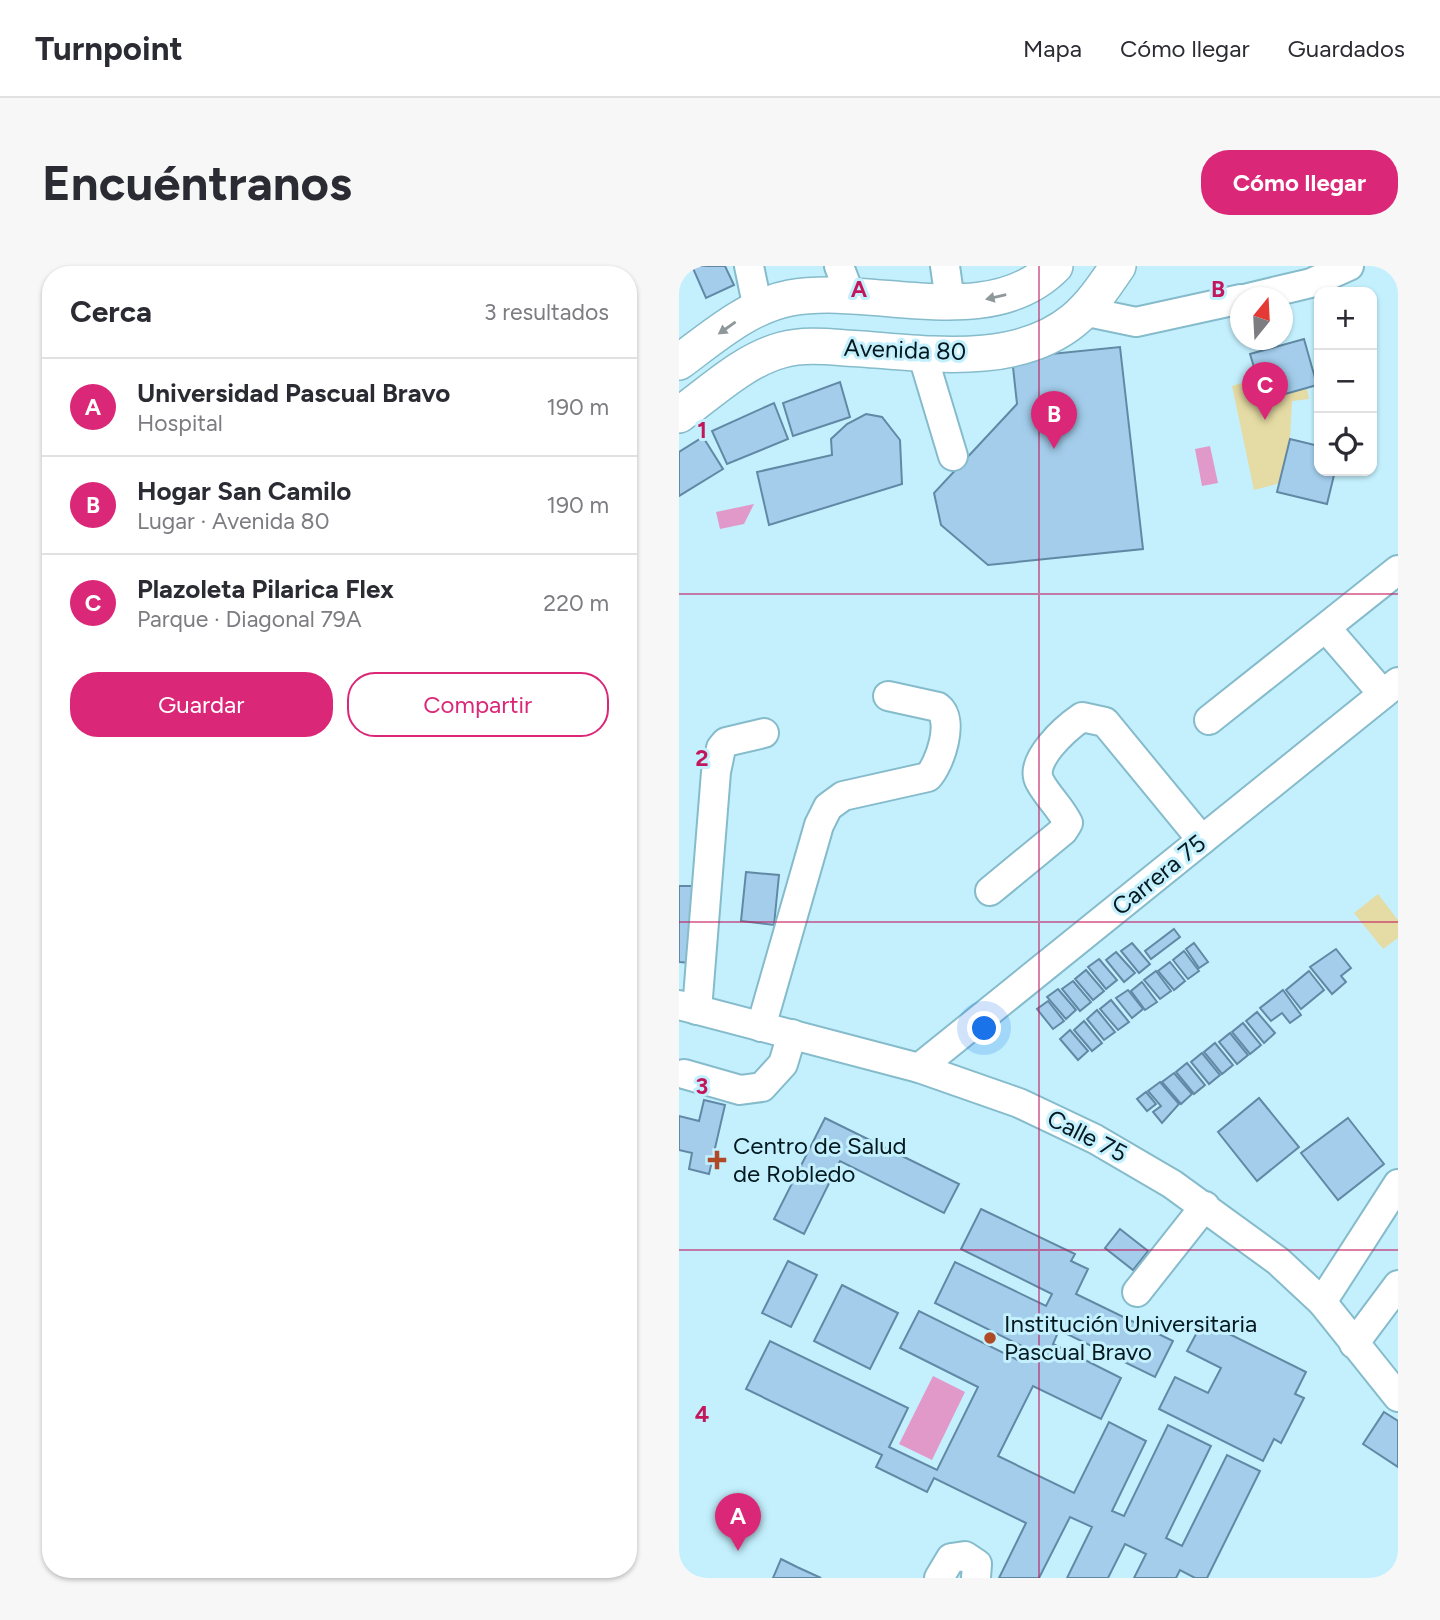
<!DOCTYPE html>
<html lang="es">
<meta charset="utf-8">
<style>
body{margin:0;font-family:Figtree,sans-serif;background:#f7f7f7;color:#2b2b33}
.controls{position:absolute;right:21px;top:21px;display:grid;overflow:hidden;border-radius:14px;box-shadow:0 2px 5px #0004}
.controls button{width:63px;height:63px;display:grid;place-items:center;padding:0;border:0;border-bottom:2px solid #e1e1e2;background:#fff;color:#2b2b33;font:35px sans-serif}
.compass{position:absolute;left:551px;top:21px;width:63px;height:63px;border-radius:50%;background:#fff;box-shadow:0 2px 5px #0004;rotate:18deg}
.you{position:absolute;left:306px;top:763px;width:24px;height:24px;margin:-18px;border:5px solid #fff;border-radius:50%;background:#1a73e8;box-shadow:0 0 0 10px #1a73e833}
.badge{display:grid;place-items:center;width:46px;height:46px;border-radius:50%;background:#db2777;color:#fff;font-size:23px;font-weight:700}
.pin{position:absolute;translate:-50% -58px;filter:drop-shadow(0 2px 4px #0008)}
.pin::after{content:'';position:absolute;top:37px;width:24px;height:21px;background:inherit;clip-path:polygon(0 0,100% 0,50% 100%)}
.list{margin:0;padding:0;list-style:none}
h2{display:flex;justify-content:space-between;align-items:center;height:91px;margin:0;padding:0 28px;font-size:30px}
h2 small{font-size:23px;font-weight:400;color:#7c7c81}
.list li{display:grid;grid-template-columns:46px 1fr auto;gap:21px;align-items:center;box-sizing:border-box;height:98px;padding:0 28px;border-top:2px solid #e1e1e2}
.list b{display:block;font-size:26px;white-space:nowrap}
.list p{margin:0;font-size:23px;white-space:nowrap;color:#7c7c81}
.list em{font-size:23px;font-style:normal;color:#7c7c81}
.actions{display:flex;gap:14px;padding:21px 28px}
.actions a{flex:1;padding:16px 0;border:2px solid #db2777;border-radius:28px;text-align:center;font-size:24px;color:#db2777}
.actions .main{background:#db2777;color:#fff}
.icon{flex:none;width:38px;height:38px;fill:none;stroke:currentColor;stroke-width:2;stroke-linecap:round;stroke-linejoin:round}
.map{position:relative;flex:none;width:719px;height:1312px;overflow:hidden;border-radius:28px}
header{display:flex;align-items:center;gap:42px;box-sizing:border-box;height:98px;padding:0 35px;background:#fff;border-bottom:2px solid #e1e1e2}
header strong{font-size:33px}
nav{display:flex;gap:38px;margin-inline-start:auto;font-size:24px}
.intro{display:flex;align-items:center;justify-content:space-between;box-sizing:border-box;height:168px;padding:0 42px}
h1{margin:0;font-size:49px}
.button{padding:18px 32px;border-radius:28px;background:#db2777;color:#fff;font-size:24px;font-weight:700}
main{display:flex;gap:42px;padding:0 42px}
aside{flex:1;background:#fff;border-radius:28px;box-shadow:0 2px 5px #0004}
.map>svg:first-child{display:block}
.green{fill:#e5dba4}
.water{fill:#e199ca}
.building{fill:#a3cdeb;stroke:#6189a5;stroke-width:2}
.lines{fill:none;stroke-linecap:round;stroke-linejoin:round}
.minor-casing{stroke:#85bbcb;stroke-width:32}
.major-casing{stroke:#85bbcb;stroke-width:38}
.minor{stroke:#fff;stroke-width:28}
.major{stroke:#fff;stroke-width:35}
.oneway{fill:#8e989a}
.grid{fill:none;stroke:#c2185b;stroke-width:2;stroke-opacity:0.55}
.poi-dot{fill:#b04925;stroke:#c4f0fe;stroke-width:2.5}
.labels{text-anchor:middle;stroke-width:6;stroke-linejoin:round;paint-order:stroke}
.street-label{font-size:24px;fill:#03191f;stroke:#c4f0fe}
.poi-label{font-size:24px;fill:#03191f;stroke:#c4f0fe;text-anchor:start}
.grid-label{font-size:23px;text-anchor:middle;font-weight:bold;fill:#c2185b;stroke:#c4f0fe;stroke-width:6;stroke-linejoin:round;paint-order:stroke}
</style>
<header>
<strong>Turnpoint</strong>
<nav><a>Mapa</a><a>Cómo llegar</a><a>Guardados</a></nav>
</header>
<div class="intro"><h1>Encuéntranos</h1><a class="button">Cómo llegar</a></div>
<main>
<aside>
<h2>Cerca<small>3 resultados</small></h2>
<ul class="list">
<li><span class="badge">A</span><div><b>Universidad Pascual Bravo</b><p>Hospital</p></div><em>190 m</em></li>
<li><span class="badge">B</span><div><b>Hogar San Camilo</b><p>Lugar · Avenida 80</p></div><em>190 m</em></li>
<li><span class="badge">C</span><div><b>Plazoleta Pilarica Flex</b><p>Parque · Diagonal 79A</p></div><em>220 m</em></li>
</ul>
<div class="actions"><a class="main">Guardar</a><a>Compartir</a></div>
</aside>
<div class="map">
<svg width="719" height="1312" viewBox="0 0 719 1312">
<rect width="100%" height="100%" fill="#c4f0fe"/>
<g class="green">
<polygon points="578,112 585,134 628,122 630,133 613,135 611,173 601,217 575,224 553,120"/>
<polygon points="699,628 719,654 719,672 704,683 675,647"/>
</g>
<g class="water">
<polygon points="531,180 539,217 523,220 516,183"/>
<polygon points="75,238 65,258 41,263 37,246"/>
<polygon points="254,1110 286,1126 253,1194 220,1178"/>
</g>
<g class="building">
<polygon points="13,0 46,0 55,19 27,32"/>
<polygon points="625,73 638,119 585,134 571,88"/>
<polygon points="441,81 464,283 309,299 262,259 255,227 338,138 333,92"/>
<polygon points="161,116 171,151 114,170 104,137"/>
<polygon points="95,137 109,173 48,198 33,165"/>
<polygon points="187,148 203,151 221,174 223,218 90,259 78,206 153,189 152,173 168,158"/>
<polygon points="24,171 44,203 0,230 0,186"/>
<polygon points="611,173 640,180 640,205 656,205 648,238 598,226"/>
<polygon points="67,606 100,609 95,659 62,655"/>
<polygon points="0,620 17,620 11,697 0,696"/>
<polygon points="495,663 501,671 472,693 466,685"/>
<polygon points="453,677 471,698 460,707 442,685"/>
<polygon points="515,677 529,696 520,702 507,683"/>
<polygon points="657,683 672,702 662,710 667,716 653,728 631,701"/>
<polygon points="505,685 520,705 509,713 494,694"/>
<polygon points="437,686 456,707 445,716 427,694"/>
<polygon points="420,693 438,714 427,723 409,701"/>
<polygon points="491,696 506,715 495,724 479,705"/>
<polygon points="407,704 425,725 414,734 396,713"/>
<polygon points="477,705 492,725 481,733 465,714"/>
<polygon points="630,705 645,724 622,743 607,724"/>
<polygon points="394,715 412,736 401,745 383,723"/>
<polygon points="463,716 478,736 466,744 452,725"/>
<polygon points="379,723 397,744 387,753 368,731"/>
<polygon points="449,724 464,743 453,752 437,732"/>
<polygon points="604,724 622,749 611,757 603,747 592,755 581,742"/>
<polygon points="432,734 450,756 439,764 421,743"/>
<polygon points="369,735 385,755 374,763 358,743"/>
<polygon points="418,744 436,766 425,774 408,753"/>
<polygon points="578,746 596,767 585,777 567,755"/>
<polygon points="405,755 423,777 413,785 395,764"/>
<polygon points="564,757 582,779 571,788 553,766"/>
<polygon points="391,764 409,785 399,794 381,773"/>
<polygon points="551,767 569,789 558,798 540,776"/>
<polygon points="536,777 554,799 543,808 525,786"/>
<polygon points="523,787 541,809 530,818 512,796"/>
<polygon points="508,797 526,819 515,828 497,806"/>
<polygon points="495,807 513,828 502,838 483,816"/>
<polygon points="481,816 500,838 483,857 474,846 482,840 469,825"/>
<polygon points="467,826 477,838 468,845 458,833"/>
<polygon points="580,832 620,881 578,915 539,866"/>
<polygon points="25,834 46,839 30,908 10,903 13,887 0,884 0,850 20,855"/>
<polygon points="146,852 280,918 265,947 161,895 125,968 95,953"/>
<polygon points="669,852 705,898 659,934 622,887"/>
<polygon points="302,943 396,988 392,995 409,1003 397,1028 494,1075 476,1111 380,1064 374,1078 442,1112 422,1153 354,1120 319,1190 395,1227 430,1156 467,1175 433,1245 445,1250 489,1159 532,1180 487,1272 503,1280 548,1189 581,1205 528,1312 516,1312 501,1304 497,1312 455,1312 467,1288 446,1278 429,1312 388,1312 413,1261 391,1251 360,1312 320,1312 347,1257 255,1212 248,1226 197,1201 203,1189 67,1123 91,1075 229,1142 210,1181 258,1204 299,1121 221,1082 240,1045 341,1095 347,1082 256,1037 276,996 367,1040 373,1028 282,983"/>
<polygon points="441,963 469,985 454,1004 426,982"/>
<polygon points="109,995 138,1009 112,1061 83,1047"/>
<polygon points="163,1019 219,1047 191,1103 135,1075"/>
<polygon points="524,1055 627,1106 616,1128 625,1132 602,1177 595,1173 584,1195 480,1143 496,1111 529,1127 542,1102 508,1085"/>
<polygon points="705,1146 719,1155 719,1201 684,1178"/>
<polygon points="102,1293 118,1301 142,1312 94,1312"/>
</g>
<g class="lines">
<defs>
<g id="minor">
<polyline points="70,0 79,43"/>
<polyline points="160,0 171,29"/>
<polyline points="266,0 271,35"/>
<polyline points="569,32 632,17 670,0"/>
<polyline points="404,45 457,56 562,33"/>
<polyline points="243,87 274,190"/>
<polyline points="647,362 704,428"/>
<polyline points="530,454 719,304"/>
<path d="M311,625L384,565L389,557C382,542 369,531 361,516C349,495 387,462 403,451L426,456L523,574"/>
<polyline points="0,739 240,802 340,837 416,873 493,918 599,995 643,1036 719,1131"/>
<polyline points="18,744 37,506 42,482 47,476 85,467"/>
<path d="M82,761L140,559L149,541L164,530L249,511C261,498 276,454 259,441L209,430"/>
<polyline points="240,802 719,416"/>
<polyline points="5,808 61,824 83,821 104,798 113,768"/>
<polyline points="458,1026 526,940"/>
<polyline points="643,1036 719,918"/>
<polyline points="675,1078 719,1019"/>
<polyline points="260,1312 272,1292 286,1290 298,1298 297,1312"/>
</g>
<g id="major">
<path d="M0,96C34,71 69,40 111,32C194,17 310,67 376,0"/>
<path d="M0,149C32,126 65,94 103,84C129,77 157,82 183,83C251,88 338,101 395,54C413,39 426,19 439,0"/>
</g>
</defs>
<use href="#minor" class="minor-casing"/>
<use href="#major" class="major-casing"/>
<use href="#minor" class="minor"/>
<use href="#major" class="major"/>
</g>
<defs><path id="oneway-solid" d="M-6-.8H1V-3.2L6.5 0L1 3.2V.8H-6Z" transform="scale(1.75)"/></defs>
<g class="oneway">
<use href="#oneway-solid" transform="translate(317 31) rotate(167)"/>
<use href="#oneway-solid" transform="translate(48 62) rotate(145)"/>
</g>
<path class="grid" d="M360,0V1312M0,328H719M0,656H719M0,984H719"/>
<g class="poi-dot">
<path d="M34.5 883.5h7v7h7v7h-7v7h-7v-7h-7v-7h7z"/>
<circle cx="311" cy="1072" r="7"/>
</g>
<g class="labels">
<g class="street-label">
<text transform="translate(226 84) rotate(2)" y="8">Avenida 80</text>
<text transform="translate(480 609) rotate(-39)" y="8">Carrera 75</text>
<text transform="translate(408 870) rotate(27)" y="8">Calle 75</text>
</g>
<g class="poi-label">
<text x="54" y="888">Centro de Salud<tspan x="54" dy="28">de Robledo</tspan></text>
<text x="325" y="1066">Institución Universitaria<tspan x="325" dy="28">Pascual Bravo</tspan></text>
</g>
</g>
<g class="grid-label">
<text x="180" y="31">A</text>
<text x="539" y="31">B</text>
<text x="23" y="172">1</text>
<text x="23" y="500">2</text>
<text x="23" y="828">3</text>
<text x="23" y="1156">4</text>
</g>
</svg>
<div class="controls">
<button>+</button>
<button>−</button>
<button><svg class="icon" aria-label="locate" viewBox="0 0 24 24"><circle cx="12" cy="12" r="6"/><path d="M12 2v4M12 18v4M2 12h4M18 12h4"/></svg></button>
</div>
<svg class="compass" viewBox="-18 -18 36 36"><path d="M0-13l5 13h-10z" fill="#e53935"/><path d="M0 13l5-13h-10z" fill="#7c7c81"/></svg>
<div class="you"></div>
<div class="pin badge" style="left:59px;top:1285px">A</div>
<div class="pin badge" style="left:375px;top:183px">B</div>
<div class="pin badge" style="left:586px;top:154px">C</div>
</div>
</main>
